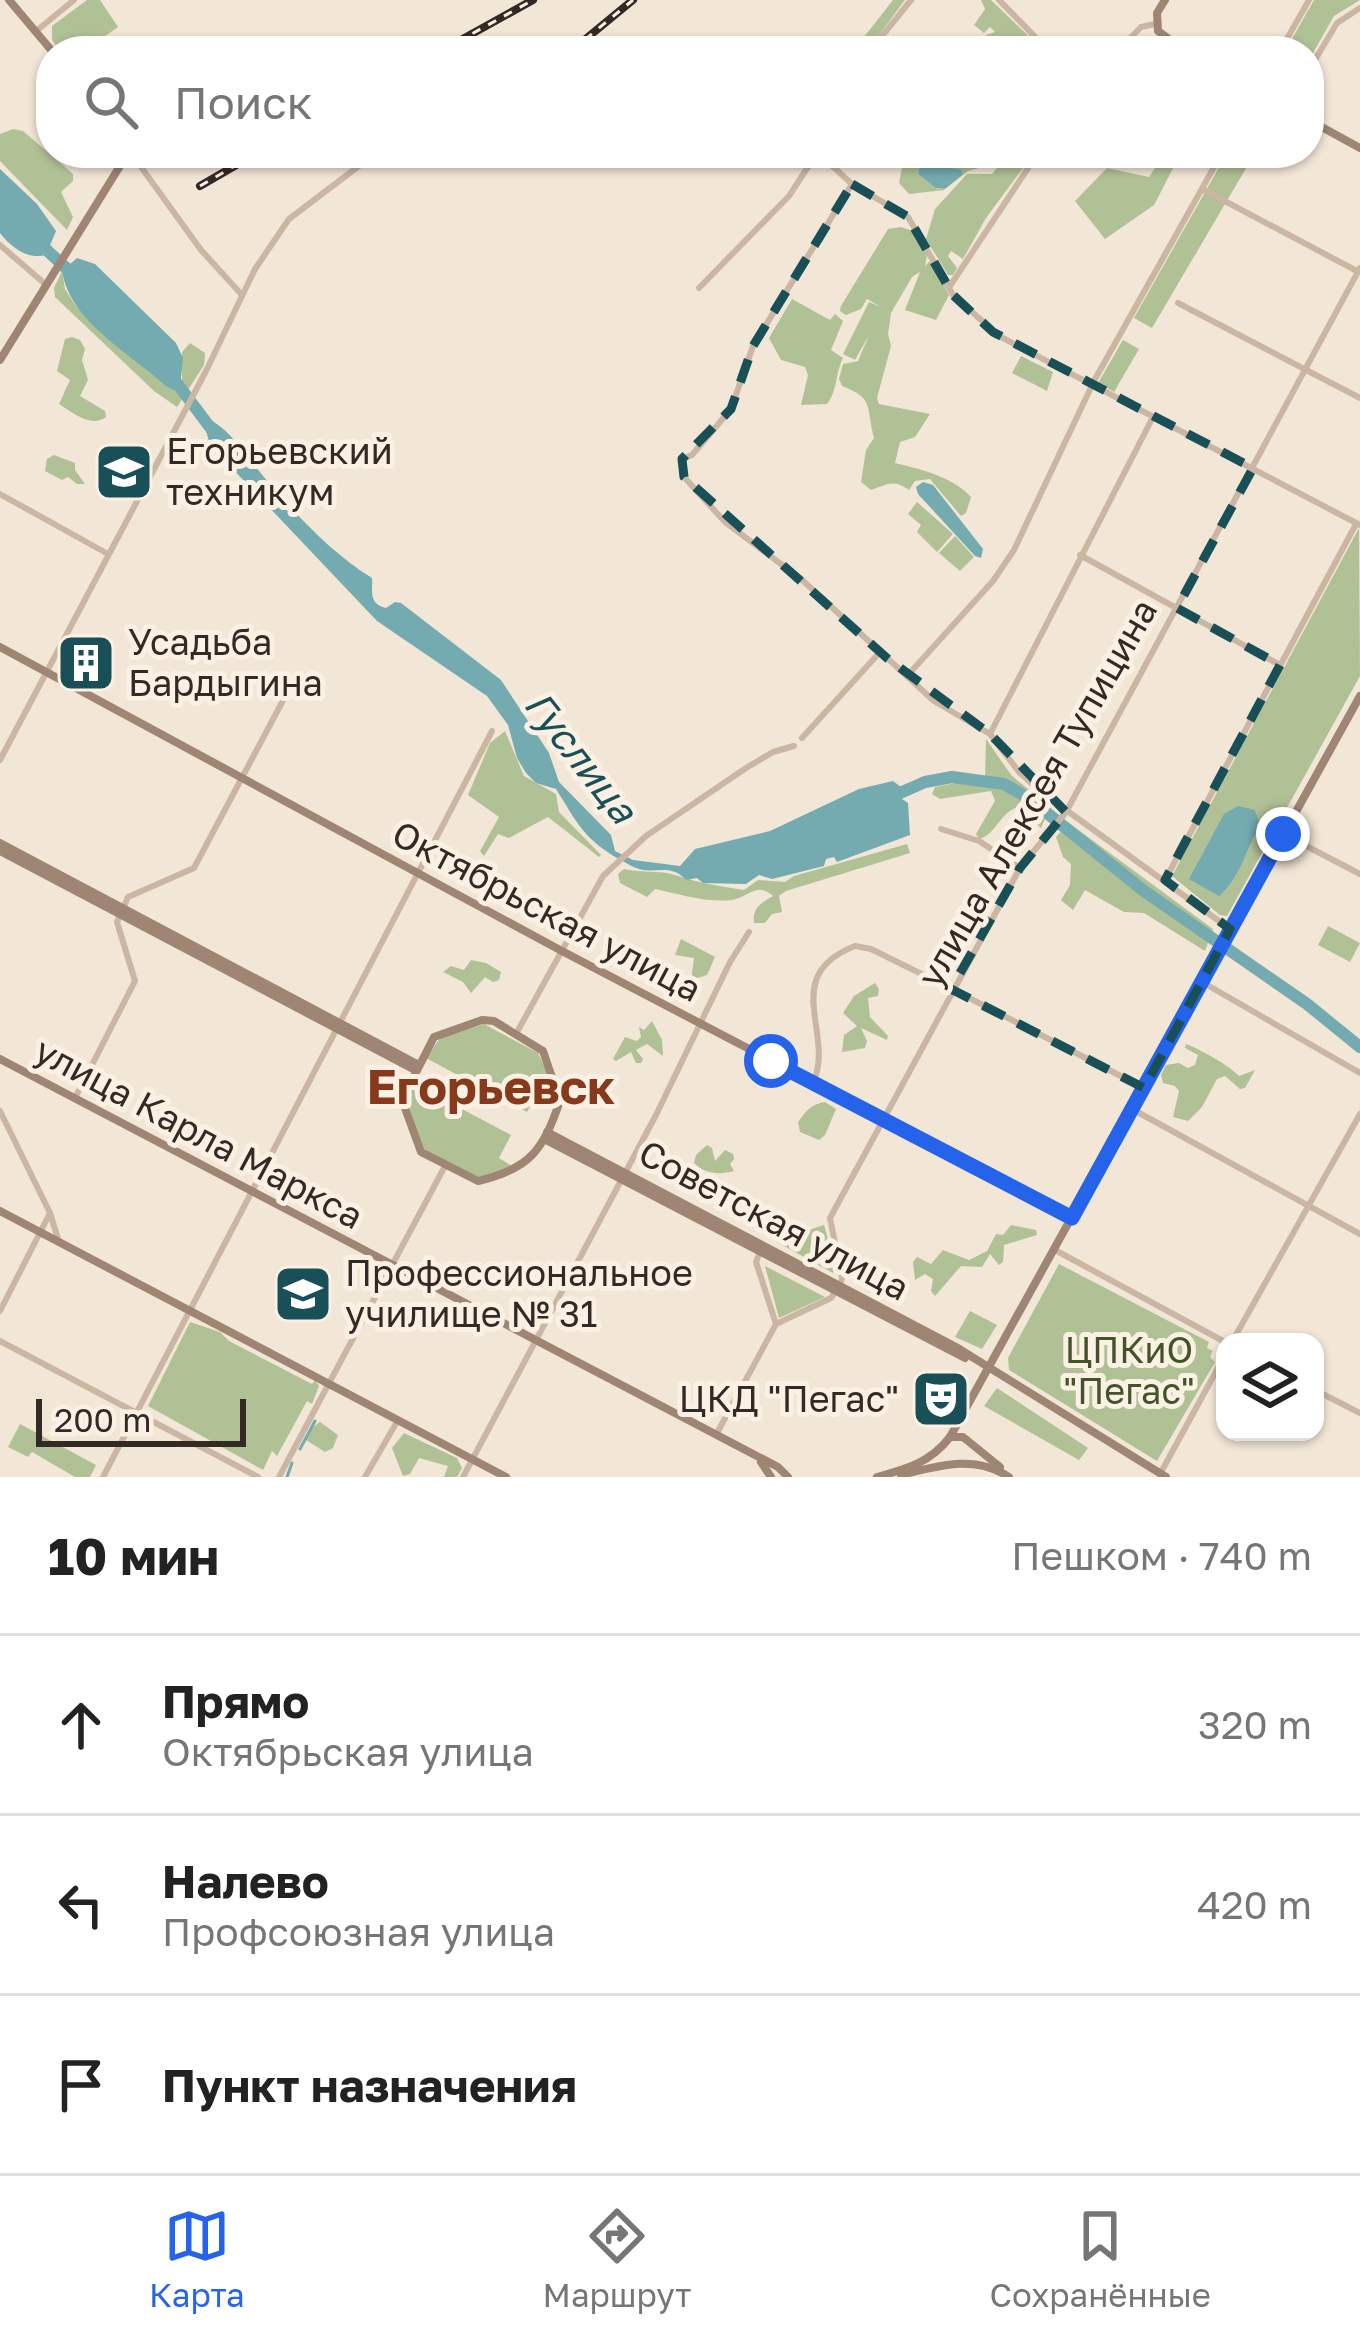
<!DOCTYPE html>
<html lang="ru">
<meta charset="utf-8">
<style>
body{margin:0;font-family:"Golos Text",sans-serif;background:#f2f2f2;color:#222}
.controls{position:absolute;right:36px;bottom:36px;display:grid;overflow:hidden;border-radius:24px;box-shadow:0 3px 9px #0004}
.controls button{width:108px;height:108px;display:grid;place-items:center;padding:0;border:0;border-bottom:3px solid #e0e0e0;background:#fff;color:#222;font:60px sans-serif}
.scale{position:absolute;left:36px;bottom:30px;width:210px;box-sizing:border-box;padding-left:12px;border:6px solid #342a25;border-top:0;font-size:33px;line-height:42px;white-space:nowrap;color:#342a25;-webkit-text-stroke:9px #faf0e3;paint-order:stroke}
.stop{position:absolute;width:36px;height:36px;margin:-27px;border:9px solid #2563eb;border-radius:50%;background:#fff}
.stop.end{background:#2563eb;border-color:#fff;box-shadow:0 3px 12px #0008}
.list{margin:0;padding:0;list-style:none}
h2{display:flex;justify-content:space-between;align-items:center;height:156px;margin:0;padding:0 48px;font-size:51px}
h2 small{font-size:39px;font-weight:400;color:#767676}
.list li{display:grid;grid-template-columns:78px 1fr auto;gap:36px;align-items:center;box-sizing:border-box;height:180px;padding:0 48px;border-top:3px solid #e0e0e0}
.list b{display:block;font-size:45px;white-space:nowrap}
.list p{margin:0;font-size:39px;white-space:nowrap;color:#767676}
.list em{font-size:39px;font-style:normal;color:#767676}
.icon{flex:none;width:66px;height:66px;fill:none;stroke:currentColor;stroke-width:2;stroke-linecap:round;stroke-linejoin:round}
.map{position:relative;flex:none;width:1360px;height:1477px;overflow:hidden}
.search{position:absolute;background:#fff;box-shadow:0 3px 9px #0004;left:36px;right:36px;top:36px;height:132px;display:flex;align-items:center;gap:30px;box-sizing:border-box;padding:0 42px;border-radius:48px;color:#767676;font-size:45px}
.sheet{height:696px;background:#fff}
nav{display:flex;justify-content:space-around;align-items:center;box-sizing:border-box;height:168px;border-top:3px solid #e0e0e0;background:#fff;font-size:33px;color:#767676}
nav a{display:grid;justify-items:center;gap:6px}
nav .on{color:#2563eb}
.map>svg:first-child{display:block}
.green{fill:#b1c196;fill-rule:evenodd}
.water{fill:#74abb0}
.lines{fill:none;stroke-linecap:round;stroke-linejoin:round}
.stream{stroke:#74abb0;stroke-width:3}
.river{stroke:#74abb0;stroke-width:12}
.street{stroke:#cab6a2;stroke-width:6}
.secondary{stroke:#9e8574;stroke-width:8}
.rail-casing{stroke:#342a25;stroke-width:8}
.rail{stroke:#faf0e3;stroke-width:3;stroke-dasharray:9;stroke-linecap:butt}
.route{stroke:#2563eb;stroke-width:15}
.marked{fill:none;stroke:#195057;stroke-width:9;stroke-dasharray:24 15;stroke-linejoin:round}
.labels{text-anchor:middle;stroke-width:10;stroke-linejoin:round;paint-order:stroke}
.poi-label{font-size:36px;fill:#342a25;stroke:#faf0e3;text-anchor:start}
.street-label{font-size:36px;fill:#342a25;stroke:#faf0e3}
.park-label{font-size:36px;fill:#425428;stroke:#faf0e3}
.water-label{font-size:39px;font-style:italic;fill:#195057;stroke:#faf0e3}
.district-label{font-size:48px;font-weight:bold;fill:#87391b;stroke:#faf0e3}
</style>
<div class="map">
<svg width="1360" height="1477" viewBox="0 0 1360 1477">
<rect width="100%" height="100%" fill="#f2e6d6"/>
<g class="green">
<polygon points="87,0 100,0 118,27 84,51 60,51 52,40 52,26"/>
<polygon points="893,0 905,0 867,51 853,51"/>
<polygon points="981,0 991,0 1042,49 1010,51 986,35 995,32 990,27 984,33 974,25 985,9"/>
<polygon points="1314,0 1360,0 1334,16 1309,60 1309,51 1285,51"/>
<polygon points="13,129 23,131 73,174 73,181 61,192 73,217 67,230 0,161 0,134"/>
<path d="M905,153H1005L993,164L968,171L944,190L909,194L899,183ZM923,157L950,166L938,189L918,174Z"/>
<polygon points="1009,153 1034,153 986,218 963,259 951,251 948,256 957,268 953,275 948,275 926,239 935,209 967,174 992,174"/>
<polygon points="1165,153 1181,153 1154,205 1105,239 1075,201 1107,168 1149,177"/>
<polygon points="1227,153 1255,153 1152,328 1134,318"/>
<path d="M901,227L913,231L927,255L925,266L930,261L949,295L936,320L905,310L920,272L912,277L891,313L888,334L891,346L877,398L879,404L930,414L915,437L900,442L895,463C920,469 953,477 971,497L966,513L961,516L930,479L915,481L909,490C893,479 888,484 871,490L861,482L866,450L874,438C866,408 875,398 842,386L839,379L843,364L858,361L869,335L855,360L843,354L869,302L881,307L867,299L861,309L846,315L840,311L841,306L888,229Z"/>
<polygon points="62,271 65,289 76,306 171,389 176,390 182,383 182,352 190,343 205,353 204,365 177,407 154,391 55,297 54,288"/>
<path d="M792,299L830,320L835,314L843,321L831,350L843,358C835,374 838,390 827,404L801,405L808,375L805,367L781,360L769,338Z"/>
<path d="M72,337L80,340L85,349L82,360L88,380L80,396L105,411L106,417C91,428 73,413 59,404L70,380L57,371L65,339Z"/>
<polygon points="1123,340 1139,349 1114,392 1098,383"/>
<polygon points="1021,356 1053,372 1047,391 1012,373"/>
<polygon points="54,455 75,463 75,470 85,484 77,484 68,477 62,480 45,471 47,459"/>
<polygon points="917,502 953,534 937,552 917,532 921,525 908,514"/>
<polygon points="1359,528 1360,676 1227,916 1220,915 1172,876"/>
<polygon points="955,536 974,557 960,571 939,553"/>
<polygon points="505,731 524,776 556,794 559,812 601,855 599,857 548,817 509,838 498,834 484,856 480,851 499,817 468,795 490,743"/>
<path d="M986,739L1012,776L1050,807L1041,828L1018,807C999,813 996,835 979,839L976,834L995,801L991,791L940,799L932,794L935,787L960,782H985Z"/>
<polygon points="1069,823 1213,929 1205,951 1144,913 1124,912 1085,890 1073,910 1061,900 1070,885 1071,864 1063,857 1056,837"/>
<path d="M907,844L910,853L786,891L779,896L782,912L772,914L765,923H754C752,908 761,903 773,896C756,881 748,898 732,900C707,903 679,894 655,889L647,897L620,883L618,874L624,869C641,873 659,870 675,875C700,883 717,886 744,890L758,880L785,882L794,876Z"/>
<polygon points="1328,926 1360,943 1350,962 1318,945"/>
<polygon points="681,939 715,957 707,975 691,980 694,958 675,955"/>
<polygon points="471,960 486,963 501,972 499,980 493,982 485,977 471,993 463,982 443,972 451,966 464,970"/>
<polygon points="875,983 879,989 878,996 868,998 870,1017 888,1036 887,1040 861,1028 867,1041 865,1048 842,1052 844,1035 857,1026 843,1013 854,996"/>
<polygon points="652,1021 662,1040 663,1056 647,1044 636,1050 643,1059 641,1063 636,1063 631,1052 616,1061 613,1059 625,1037 637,1041 641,1037 639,1027 644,1030"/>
<polygon points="484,1024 538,1053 548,1074 527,1112 426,1058 440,1038"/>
<path d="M1186,1044C1199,1049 1229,1065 1239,1076L1255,1070L1245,1088L1240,1089L1225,1076L1217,1079L1202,1107L1188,1121L1173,1117L1179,1091L1175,1086L1163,1083L1161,1075L1166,1065L1179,1063L1188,1068L1195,1065L1198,1055L1185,1048Z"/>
<path d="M413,1083L511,1135L499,1158L513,1167L481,1178L429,1155C414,1137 402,1104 413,1083Z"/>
<path d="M825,1102L836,1109L825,1135L819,1140L800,1132L798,1122C806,1111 811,1104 825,1102Z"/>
<path d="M707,1145L712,1148L715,1161L725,1150L733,1154L734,1159L730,1164L734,1171C720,1175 705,1174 694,1163L696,1155Z"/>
<polygon points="824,1225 836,1268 833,1273 775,1241"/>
<polygon points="1011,1225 1036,1230 1037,1235 1004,1245 1003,1262 999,1265 990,1254 982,1267 961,1266 935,1296 931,1291 933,1279 925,1274 915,1280 913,1262 917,1257 931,1264 943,1250 969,1260 987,1251 996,1234 1003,1235"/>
<polygon points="1059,1264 1209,1342 1207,1348 1213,1351 1210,1357 1215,1362 1157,1461 1009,1370 1008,1358"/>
<polygon points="765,1266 825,1297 779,1318"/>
<polygon points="970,1311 997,1325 982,1349 955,1337"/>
<polygon points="190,1322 220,1332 229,1341 312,1384 315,1380 319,1386 312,1404 307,1401 277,1456 272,1451 263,1470 148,1406"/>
<polygon points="997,1388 1088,1448 1079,1460 984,1406"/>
<polygon points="320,1422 338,1435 333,1448 325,1452 306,1440 311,1428"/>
<polygon points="20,1424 96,1465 90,1477 75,1477 32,1452 28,1457 8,1447"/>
<polygon points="404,1433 457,1458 462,1468 457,1477 444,1477 448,1466 419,1458 410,1474 403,1476 392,1448"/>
</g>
<g class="water">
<polygon points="927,156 942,166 961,170 963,174 946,188 936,188 918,174 921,160"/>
<path d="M0,169L37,204L56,231L46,255C27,260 11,247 0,233Z"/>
<path d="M77,258L95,264L176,343L183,358L180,388L173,390L166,386C130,353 70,322 62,271Z"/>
<path d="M202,416C230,426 249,460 268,482C298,517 333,554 372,578C373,592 368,603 386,608L395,602L401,603L501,680L549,753L559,782L611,835L615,851L633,860L680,866L695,849L770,831L859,789L893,781L905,790L902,799L908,803L910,835L837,862L834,857L826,859L824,866L772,879L759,875L746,884L703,883L697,878L686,880C672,865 660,872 643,870C633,868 625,862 617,858C582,837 577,822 556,789L536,783L526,773L517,758L508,725L487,696L377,621L210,445Z"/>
<polygon points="923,482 933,485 983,549 981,558 975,556 918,494 916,487"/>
<path d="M1238,806L1255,810L1260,825C1246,848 1241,877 1219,896L1189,879L1224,814Z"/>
</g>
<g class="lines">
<g class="stream">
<polyline points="300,1449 315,1421"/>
<polyline points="287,1477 292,1463"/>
</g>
<g class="river">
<polyline points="39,243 77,278"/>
<polyline points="170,374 212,430"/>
<polyline points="891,797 925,782 952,777 1004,784 1027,797 1144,891 1307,1004 1360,1047"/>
</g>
<g class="street">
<polyline points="999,0 1049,51"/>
<polyline points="35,32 74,0"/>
<polyline points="870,51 911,0"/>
<polyline points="1118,51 1141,27 1155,24"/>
<polyline points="1280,51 1309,0"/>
<polyline points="1309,70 1337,23 1360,8"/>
<polyline points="131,153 201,250 242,295"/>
<polyline points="818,153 852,184 908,217 953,295 999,336 1360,525"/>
<polyline points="852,184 753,346 731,409 692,455 682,459 684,477 725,522 801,579 934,701 990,734 1019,772 1040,791 1230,929"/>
<polyline points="1202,189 1357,271"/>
<polyline points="0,245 44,283"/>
<polyline points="950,286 1038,153"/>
<polyline points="699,288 789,196 817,153"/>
<polyline points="1178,303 1360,398"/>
<polyline points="0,494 108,554"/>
<polyline points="1080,555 1280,665"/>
<polyline points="907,676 993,581 1014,550 1095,379 1222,153"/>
<polyline points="990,734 1153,417"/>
<polyline points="802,738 880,652"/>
<polyline points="0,760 206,371 255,269 289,219 376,153"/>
<polyline points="941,829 979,841 1020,868"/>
<polyline points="1283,834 1360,874"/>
<polyline points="1165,880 1356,524"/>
<polyline points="1202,982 1360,1073"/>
<polyline points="516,1034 603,876 646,836 746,768 773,752 794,746"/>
<path d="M813,1083C836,1034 778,976 855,946L871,949L946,986L1144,1088"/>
<polyline points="75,1098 135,981 117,922 128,897 194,868 288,691"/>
<polyline points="1132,1109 1360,1234"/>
<polyline points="0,1111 50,1213 59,1242"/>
<polyline points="1055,1250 1225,1342"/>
<polyline points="760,1252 756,1262 776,1324 831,1298 840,1285 842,1278 830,1218 1020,868 1066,812 1360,268"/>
<polyline points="0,1311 50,1213"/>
<polyline points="0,1341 258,1477"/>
<polyline points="1232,1342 1360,1114"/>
<polyline points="1315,1390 1360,1413"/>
<polyline points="716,1435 776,1324"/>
<polyline points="1160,1474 1225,1355"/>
<polyline points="103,1477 492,731"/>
<polyline points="279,1477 445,1166"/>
<polyline points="365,1477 398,1420"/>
<polyline points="463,1477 656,1115 730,962 749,932"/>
</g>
<g class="secondary">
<polyline points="9,0 52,51"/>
<polyline points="1165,0 1157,13 1158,31 1185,51"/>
<polyline points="1309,120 1360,148"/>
<polyline points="0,360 128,153"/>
<polyline points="0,647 560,950 1072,1218"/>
<polyline points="0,843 417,1064"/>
<polyline points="0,851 415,1070"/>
<path d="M482,1020L494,1021L543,1051L560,1101C543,1150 530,1169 478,1181L421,1152L402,1100L434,1037Z"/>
<polyline points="0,1059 778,1467 788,1477"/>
<polyline points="547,1132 956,1347 1166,1477"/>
<polyline points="544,1139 965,1358"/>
<polyline points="0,1211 506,1477"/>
<polyline points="950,1437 963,1437 1000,1467"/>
<polyline points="761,1462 771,1477"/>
<path d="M901,1475C938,1466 974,1454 1009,1477"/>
<path d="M877,1477C907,1469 931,1462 950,1437L1360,696"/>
</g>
<defs>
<g id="rail">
<polyline points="441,51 533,0"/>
<polyline points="571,51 633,0"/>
<polyline points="200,186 257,153"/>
</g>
</defs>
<use href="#rail" class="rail-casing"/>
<use href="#rail" class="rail"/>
</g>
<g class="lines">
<polyline class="route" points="771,1061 1072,1218 1283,834"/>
</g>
<path class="marked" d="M852,184L908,217L953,295L993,332L1253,468L1177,608L1280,665L1165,880L1230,929L1144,1088L951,989L1020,868L1066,812L990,734L888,659L684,477L682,459L731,409L753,346Z"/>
<defs>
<symbol id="university-square" viewBox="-11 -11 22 22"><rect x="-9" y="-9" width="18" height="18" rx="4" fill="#195057" stroke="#faf0e3"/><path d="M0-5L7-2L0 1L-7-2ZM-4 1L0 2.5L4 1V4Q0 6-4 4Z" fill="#fff"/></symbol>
<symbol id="building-square" viewBox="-11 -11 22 22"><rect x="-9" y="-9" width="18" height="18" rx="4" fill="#195057" stroke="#faf0e3"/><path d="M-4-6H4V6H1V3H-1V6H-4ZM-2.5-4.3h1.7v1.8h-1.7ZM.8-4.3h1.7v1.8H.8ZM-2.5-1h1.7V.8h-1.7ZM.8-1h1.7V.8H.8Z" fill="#fff"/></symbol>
<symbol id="theatre-square" viewBox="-11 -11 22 22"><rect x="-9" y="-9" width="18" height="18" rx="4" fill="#195057" stroke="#faf0e3"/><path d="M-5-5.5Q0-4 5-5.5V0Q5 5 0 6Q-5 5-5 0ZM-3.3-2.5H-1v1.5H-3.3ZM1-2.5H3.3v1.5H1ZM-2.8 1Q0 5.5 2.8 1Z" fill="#fff"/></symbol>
</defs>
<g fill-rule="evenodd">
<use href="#university-square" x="91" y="439" width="66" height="66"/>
<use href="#building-square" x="53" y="630" width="66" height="66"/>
<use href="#university-square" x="270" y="1261" width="66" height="66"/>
<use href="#theatre-square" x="908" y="1366" width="66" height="66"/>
</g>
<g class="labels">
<g class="poi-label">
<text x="166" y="464">Егорьевский<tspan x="166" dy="41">техникум</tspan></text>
<text x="128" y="655">Усадьба<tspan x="128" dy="41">Бардыгина</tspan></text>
<text x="345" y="1286">Профессиональное<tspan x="345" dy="41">училище № 31</tspan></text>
<text x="899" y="1412" text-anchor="end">ЦКД "Пегас"</text>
</g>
<g class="street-label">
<text transform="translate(1037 793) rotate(-60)" y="13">улица Алексея Тупицина</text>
<text transform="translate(547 911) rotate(28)" y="13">Октябрьская улица</text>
<text transform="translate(199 1133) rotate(28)" y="13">улица Карла Маркса</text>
<text transform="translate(774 1220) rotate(28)" y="13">Советская улица</text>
</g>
<g class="park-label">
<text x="1129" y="1363">ЦПКиО<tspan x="1129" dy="41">"Пегас"</tspan></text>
</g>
<g class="water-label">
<text transform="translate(581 757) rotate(52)" y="14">Гуслица</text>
</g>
<g class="district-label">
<text x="491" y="1104">Егорьевск</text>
</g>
</g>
</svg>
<div class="controls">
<button><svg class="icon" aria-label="layers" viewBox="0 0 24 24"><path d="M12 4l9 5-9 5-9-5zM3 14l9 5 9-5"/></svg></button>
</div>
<div class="scale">200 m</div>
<div class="stop" style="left:771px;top:1061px"></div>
<div class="stop end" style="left:1283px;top:834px"></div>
<div class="search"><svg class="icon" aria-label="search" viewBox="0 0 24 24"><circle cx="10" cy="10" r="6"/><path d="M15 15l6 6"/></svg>Поиск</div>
</div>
<section class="sheet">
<h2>10 мин<small>Пешком · 740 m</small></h2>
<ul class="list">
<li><svg class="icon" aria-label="ahead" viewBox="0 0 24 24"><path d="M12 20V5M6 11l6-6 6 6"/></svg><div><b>Прямо</b><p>Октябрьская улица</p></div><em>320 m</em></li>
<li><svg class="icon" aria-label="left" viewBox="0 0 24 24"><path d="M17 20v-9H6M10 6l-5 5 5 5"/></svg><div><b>Налево</b><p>Профсоюзная улица</p></div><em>420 m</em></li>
<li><svg class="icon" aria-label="arrive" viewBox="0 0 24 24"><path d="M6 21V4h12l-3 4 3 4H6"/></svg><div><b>Пункт назначения</b></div></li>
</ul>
</section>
<nav>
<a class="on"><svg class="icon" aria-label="map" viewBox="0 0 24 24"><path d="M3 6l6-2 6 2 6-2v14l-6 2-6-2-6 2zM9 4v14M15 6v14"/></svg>Карта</a>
<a><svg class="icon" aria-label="directions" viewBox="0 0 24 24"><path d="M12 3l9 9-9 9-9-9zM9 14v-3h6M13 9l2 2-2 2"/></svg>Маршрут</a>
<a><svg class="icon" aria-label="saved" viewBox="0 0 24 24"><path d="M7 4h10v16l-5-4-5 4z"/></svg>Сохранённые</a>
</nav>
